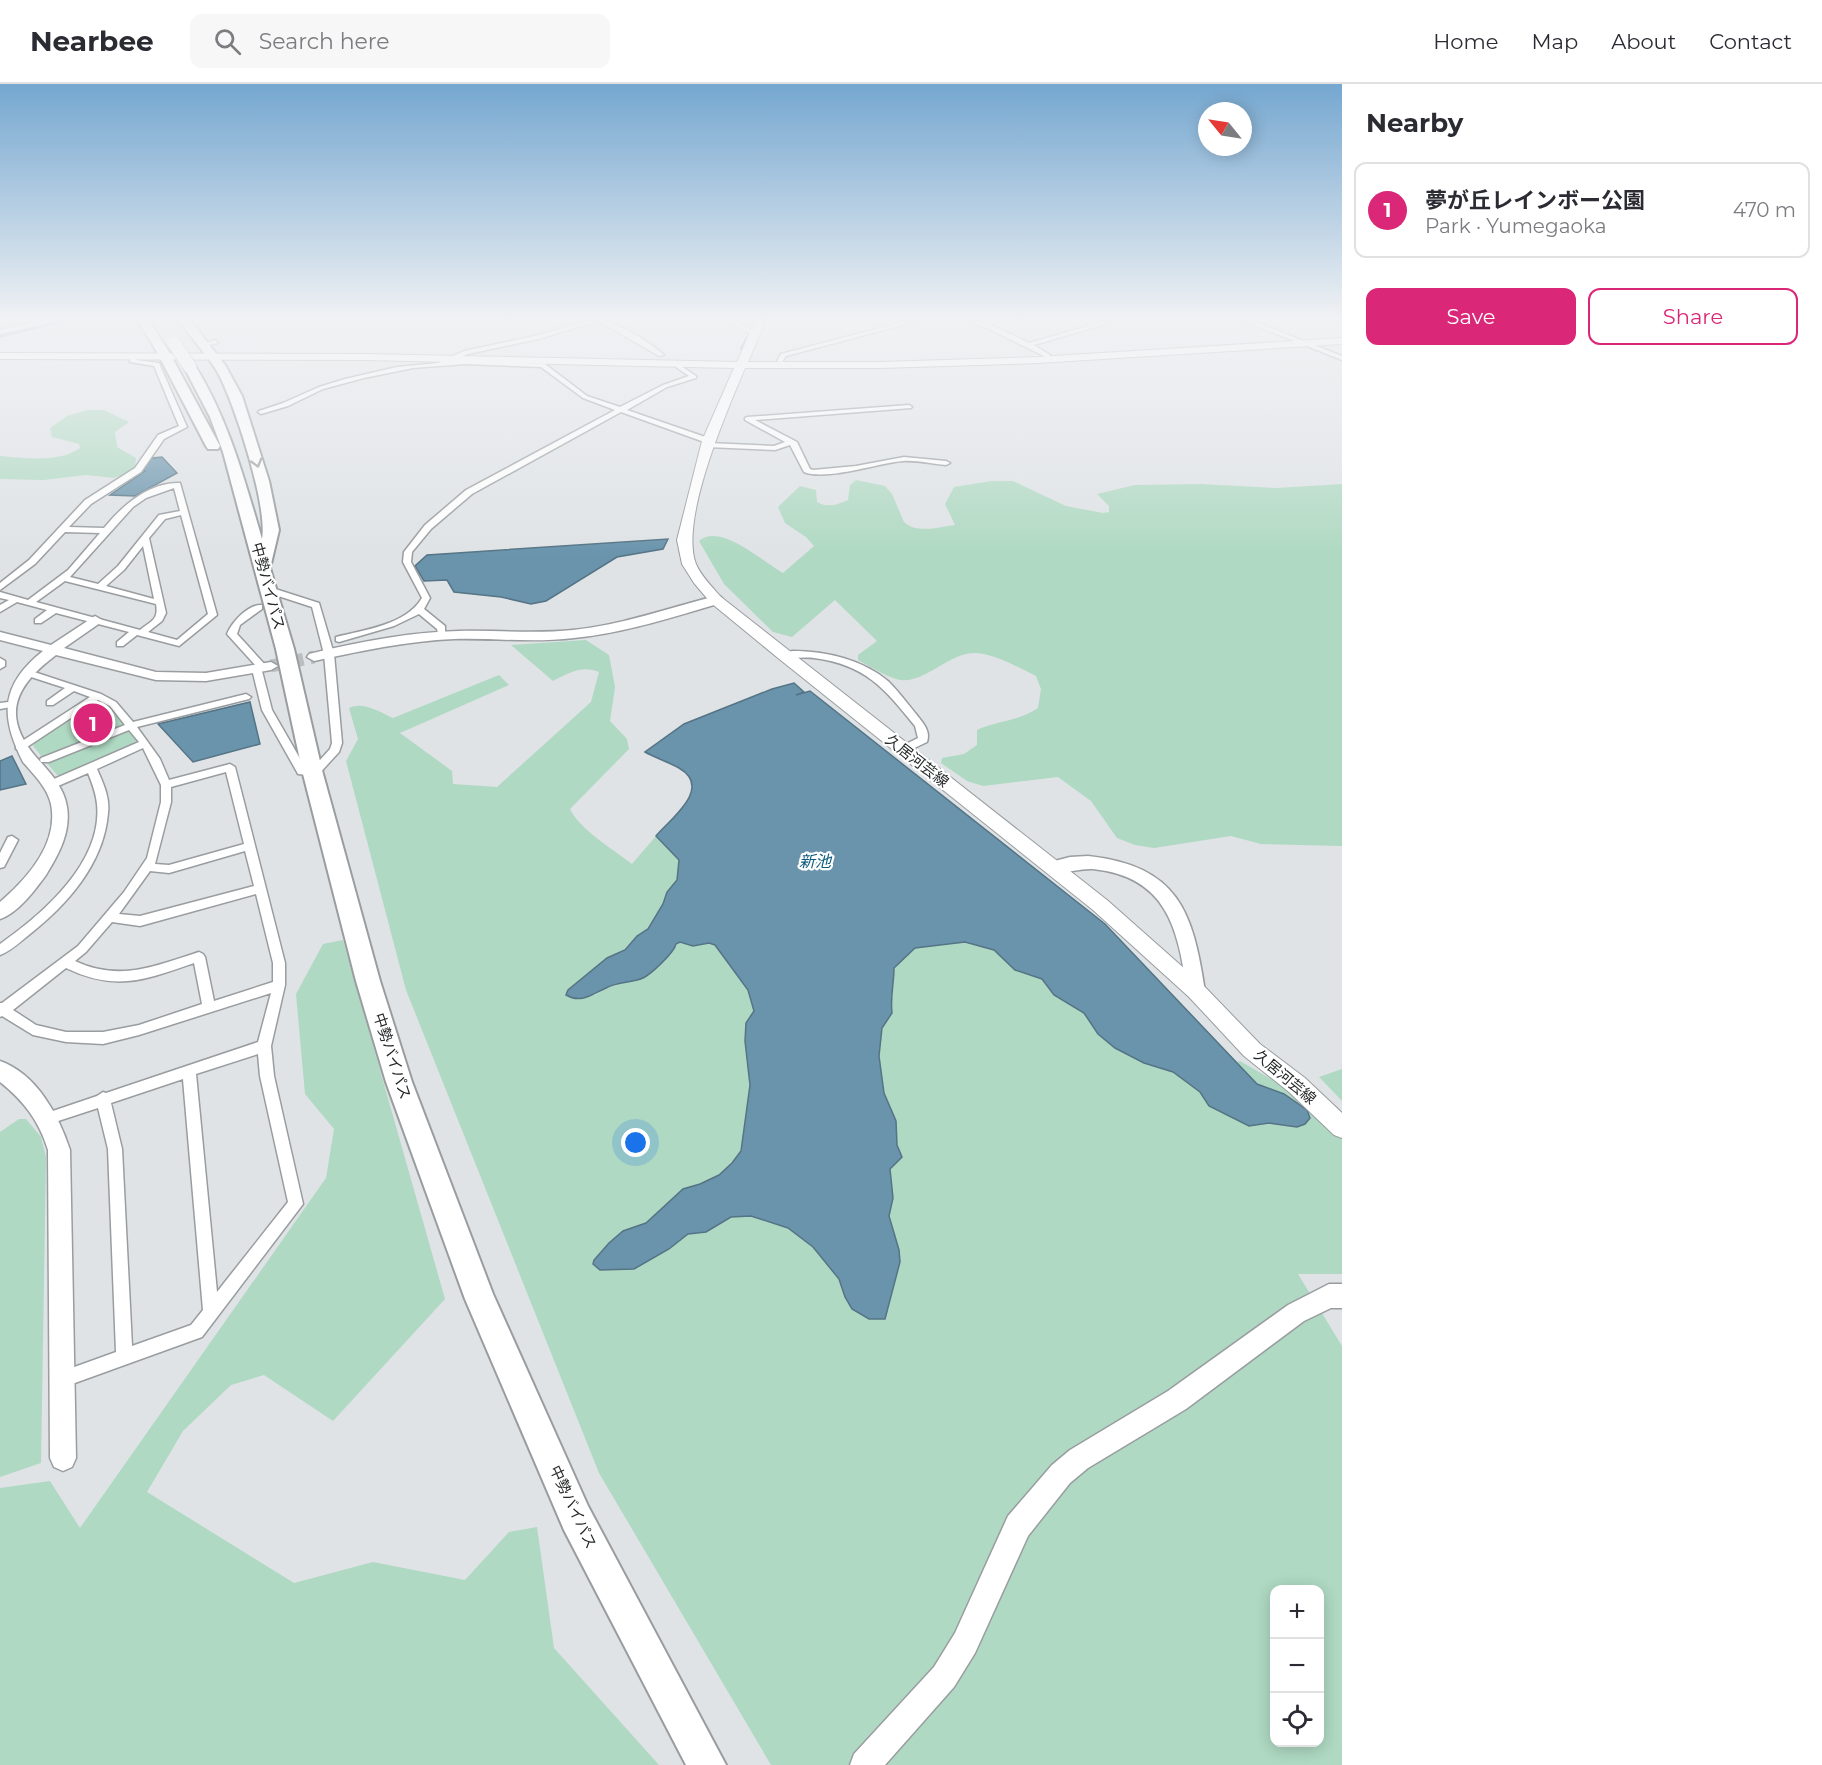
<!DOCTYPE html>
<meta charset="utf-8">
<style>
body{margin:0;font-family:Montserrat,"Noto Sans JP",sans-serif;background:#f7f7f7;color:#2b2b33}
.controls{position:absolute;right:18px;bottom:18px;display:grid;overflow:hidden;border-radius:12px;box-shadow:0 3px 15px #0003}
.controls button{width:54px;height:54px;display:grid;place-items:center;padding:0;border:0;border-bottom:2px solid #e1e1e2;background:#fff;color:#2b2b33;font:30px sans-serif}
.compass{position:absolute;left:1198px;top:18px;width:54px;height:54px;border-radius:50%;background:#fff;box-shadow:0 3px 15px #0003;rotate:300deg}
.you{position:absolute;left:636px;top:1059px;width:21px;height:21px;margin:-15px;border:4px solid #fff;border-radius:50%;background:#1a73e8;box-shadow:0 0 0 9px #1a73e833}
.badge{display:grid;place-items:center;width:39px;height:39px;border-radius:50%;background:#db2777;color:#fff;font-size:20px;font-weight:700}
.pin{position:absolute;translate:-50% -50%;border:3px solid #fff;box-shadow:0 2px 6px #0006}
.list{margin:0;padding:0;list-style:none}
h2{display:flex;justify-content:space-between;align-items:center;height:78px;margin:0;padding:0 24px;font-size:26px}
h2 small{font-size:20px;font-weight:400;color:#7c7c81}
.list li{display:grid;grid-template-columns:39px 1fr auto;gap:18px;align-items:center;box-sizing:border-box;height:96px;margin:0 12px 12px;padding:0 12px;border:2px solid #e1e1e2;border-radius:12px}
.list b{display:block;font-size:22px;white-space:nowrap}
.list p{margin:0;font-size:20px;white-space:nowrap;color:#7c7c81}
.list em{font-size:20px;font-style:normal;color:#7c7c81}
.actions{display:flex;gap:12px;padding:18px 24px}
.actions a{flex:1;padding:14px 0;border:2px solid #db2777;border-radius:12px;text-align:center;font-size:21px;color:#db2777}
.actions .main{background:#db2777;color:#fff}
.icon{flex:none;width:33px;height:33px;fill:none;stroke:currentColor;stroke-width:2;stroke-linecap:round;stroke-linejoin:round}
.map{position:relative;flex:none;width:1342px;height:1681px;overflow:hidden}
header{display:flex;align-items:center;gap:36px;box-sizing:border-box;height:84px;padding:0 30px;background:#fff;border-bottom:2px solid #e1e1e2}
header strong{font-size:28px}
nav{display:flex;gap:33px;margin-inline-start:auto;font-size:21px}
.search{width:420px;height:54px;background:#f7f7f7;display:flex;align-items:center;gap:15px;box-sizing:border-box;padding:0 21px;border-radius:12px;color:#7c7c81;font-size:22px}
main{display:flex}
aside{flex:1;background:#fff}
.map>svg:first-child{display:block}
.green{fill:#afd9c2;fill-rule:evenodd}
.water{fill:#6994ac;stroke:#557485;stroke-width:1.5}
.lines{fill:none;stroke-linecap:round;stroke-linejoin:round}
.stream{stroke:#557485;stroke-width:2}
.river{fill:#6994ac;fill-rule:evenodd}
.secondary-tunnel{stroke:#babec0;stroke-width:13;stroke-dasharray:13 7;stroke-linecap:butt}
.street-casing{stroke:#999da0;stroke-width:3}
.secondary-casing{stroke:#999da0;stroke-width:3}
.primary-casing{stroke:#999da0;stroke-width:2}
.highway-casing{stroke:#999da0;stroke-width:4}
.street{fill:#fff;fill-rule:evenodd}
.secondary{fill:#fff;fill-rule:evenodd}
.primary{fill:#fff;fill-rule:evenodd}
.highway{fill:#fff;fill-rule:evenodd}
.highway-bridge-casing{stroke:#999da0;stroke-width:14;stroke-linecap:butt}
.highway-bridge{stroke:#fff;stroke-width:13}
.oneway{stroke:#9d9e9f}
.labels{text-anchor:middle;stroke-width:4.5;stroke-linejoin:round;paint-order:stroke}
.street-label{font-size:15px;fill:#262829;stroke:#fff}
.water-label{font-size:16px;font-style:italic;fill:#0c5c7e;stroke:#fff}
</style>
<header>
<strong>Nearbee</strong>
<div class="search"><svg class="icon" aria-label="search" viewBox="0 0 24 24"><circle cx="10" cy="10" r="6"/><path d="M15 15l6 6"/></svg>Search here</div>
<nav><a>Home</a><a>Map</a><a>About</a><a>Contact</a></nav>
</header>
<main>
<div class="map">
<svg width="1342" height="1681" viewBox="0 0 1342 1681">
<rect width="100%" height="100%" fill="#dfe3e6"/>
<g class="green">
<path d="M88,326H104L129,338L115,348L117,363L136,374L135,382L126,390L114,394L86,391L44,396L0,395V372C24,374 60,379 80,364L79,360L52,353L50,344L67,332Z"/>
<path d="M856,396L885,402L892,410L904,438C916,450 940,443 955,441L945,420L954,403L991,397H1013L1066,422L1103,429L1109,428V422L1097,410L1135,401L1201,400L1276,404L1342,400V762L1261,760L1231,752L1154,764L1135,761L1117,754L1091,717L1058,693L983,702L967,697L941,679L942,674L964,670L977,661V646C998,637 1019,637 1038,624L1041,605L1036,592C1017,583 996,570 975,569C949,568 922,603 896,595C883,591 870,582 858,576V571L877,557L835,516L792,553L773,548L724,500L699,457C720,438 763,478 783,489L814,462L806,453L785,439L778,423L800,402L816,406L817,418C826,424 838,421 848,416L850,401Z"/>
<path d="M586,556L609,571L615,603L610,637L627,655L629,665L570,725C579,745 614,766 632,780L656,752L679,776L677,796L667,808L663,820L648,845L637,852L625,866L607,874L568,906L595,911L606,904L645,893L680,858L693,862L709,859L715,861L748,906L754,928L745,957L750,1001L741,1067L732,1079L719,1091L700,1100L683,1105L646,1139L623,1147L594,1176L634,1185L669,1165L688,1150L706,1148L731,1133L751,1132L788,1144L813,1163L839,1195L845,1213L899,1166L888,1132L893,1114L890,1085L902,1073L897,1061L896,1037L884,1009L879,972L882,944L892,929C890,913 894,900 894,884L914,864L965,858L994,866L1015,886L1042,895L1054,911L1084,929L1098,950L1144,979L1173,988L1200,1008L1209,1022L1249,1042L1269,1039L1297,1043L1307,1026L1284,1010L1257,1000L1236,978L1240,977L1290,1006L1342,1050V1190H1298L1342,1262V1681H771L599,1389L406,906L346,677L358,655L349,624C363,617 380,628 393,634L499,591L509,601L400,649L452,687L453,700L497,703L591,618L599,588C581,581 569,589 553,597L511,561ZM1274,1506H1320V1658H1274Z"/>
<polygon points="102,617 137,655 133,661 64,692 57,691 33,662 36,657 94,618"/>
<polygon points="343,856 445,1215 333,1337 264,1291 231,1301 183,1347 147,1408 294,1499 373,1478 465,1496 509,1448 537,1443 554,1564 659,1681 0,1681 0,1404 50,1397 80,1444 326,1094 334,1045 305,1010 296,910 323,860"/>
<polygon points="1342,985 1342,1017 1319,993"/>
<polygon points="19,1035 26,1035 41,1053 46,1073 41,1379 0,1393 0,1048"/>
</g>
<g class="water">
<polygon points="162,373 177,389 135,412 110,411 145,387 142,386 152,374"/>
<polygon points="668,455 663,465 617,473 546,517 531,520 501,513 454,508 447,496 424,497 415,482 427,471"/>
<path d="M794,599L804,608L796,611L810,607L1105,840L1257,1000L1284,1010L1307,1026L1310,1034L1305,1040L1297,1043L1269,1039L1249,1042L1209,1022L1200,1008L1173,988L1144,979L1115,964L1098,950L1084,929L1054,911L1042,895L1015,886L994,866L965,858L915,864L894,884C894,900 890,913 892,929L882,944L879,972L884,1009L896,1037L897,1061L902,1073L890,1085L893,1114L889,1132L899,1166L900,1178L885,1235H869L852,1225L845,1213L839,1195L813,1163L788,1144L751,1132L731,1133L706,1148L688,1150L669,1165L634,1185L600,1186L593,1180L594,1176L609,1159L623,1147L646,1139L683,1105L700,1100L719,1091L732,1079L741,1067L750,1001L745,957L746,939L754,927L748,906L715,861L709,859L693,862L680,858L676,860C674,869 651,890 643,894C631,899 617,898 606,904C592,910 581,920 566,911L568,906L607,874L625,866L637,852L648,845L663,820L667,808L677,796L679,776L656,752C669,736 714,704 679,684C668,678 656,674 645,668L684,640L772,605Z"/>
<polygon points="250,618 260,660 193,678 158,640"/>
<polygon points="12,672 26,700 0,706 0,677"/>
</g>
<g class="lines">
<polyline class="stream" points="741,265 754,240"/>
<polygon class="river" points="55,235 76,235 0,254 0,248"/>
<polyline class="secondary-tunnel" points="271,582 314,573"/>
<defs>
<g id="street">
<polygon points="51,235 64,235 0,250 0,246"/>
<path d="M593,235C615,235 648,257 664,271L659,272L599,237L538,255L468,270L448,278L465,276L545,280L587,312L620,323L663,301L689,292L673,281L678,280L696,292V294L667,303L627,326L711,355L712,357L709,359L774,362L785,358L745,336V334L747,333L909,321L912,323L911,324L755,336L797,358L810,385L813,386L856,382L904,373L946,377L950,379L946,381C932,380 917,376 903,377C878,379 827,397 804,388L790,361L775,366L707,363L703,361L707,359L621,328L472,410L431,445L412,468L411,478L430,514L424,525L445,542V554H439L437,545L419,530L394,542L339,558L336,557V553C364,546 406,541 422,514L403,478L404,468L425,441L466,406L615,326L583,314L541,283L465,280L413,284L364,294L323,305L288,322L261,330L258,328L259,327L283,319L319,303L345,295L397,283L438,279L464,267L535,252Z"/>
<polygon points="723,235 731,235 758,250 753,251"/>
<polygon points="914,235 925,235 786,272 782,278 777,277 781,270"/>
<path d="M960,235C985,235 1008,249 1029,259L1112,235H1123L1034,261L1050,271V273L1048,274L987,244Z"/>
<polygon points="1239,235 1248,235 1342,272 1342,276"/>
<polygon points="216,256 218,259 204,262 201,260"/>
<path d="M136,270L139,272L136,276L159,279L187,343L164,355L141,388L91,420L69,443L104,444C122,422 149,398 180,399L217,531L179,562L137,551L123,562H117V558L129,548L56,529L41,539H35V535L47,526L17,518L0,528V521L9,516L0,514V508L28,516L68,486L100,449L65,448L35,480L0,506V499L29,476L85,416L135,384L158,351L179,342L154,282L130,278V276ZM174,404L180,427L159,431L118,482L98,500L70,493L133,423L146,414ZM181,431L208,530L177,556L148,548L162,537L166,529L149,454L165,435ZM143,462L154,515L106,502L124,486ZM65,497L156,520C159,536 151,537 140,546L36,518Z"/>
<path d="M269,503L319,519L334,570L342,659L339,668L317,692L298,690L297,688L262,626L252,585L256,582L227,550C232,538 248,520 262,521V525L240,541L237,550L268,584L262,587L272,626L306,685L311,686L330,665L332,659L324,570L312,523L266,508L265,506Z"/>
<path d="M793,567C826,567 864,576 889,598C899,608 907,619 916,630C923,639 931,647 927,658L906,668H898L897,666L898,664L918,654L915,642C884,604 866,581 814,574C804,572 786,576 778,571L780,569Z"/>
<polygon points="0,574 5,577 5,582 0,585"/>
<path d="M28,586L101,610L116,618L133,638L246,610L251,613L249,615L137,643L160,675L169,696L230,680L235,683L285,879V901L271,962L274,992L303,1120L202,1253L61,1304L55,1302L53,1296L55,1290L116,1268L108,1065L98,1024L49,1040L44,1038L42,1034L44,1030L97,1012L103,1008L106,1009L258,958L271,909L139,951L103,960L66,958L33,951L2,932L0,933V919H2L78,862L124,808L147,774L161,718V701L143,664L97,685C103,699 110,713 108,729C104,779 68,820 30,850C21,857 11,867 0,871V860C43,830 103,778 97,720C96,709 92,699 88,689L51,705L46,701L47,698L139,658L129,646L49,678H41L40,676L41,674L125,641L110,622L98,616L24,665H16V661L90,613L74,607L53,621H47V617L65,604L25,591V587ZM226,688L244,760L169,781L155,780L171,718V703ZM245,767L254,802L140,832L119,830L150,787L169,789ZM256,810L273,879V898L214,917L205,873L203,870L199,868C155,882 120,898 75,877L86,868L112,838L140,842ZM194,879L202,920L139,941L103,948H66L36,941L13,926L66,884C116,908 145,896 194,879ZM258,970L260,992L288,1118L217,1208L196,990ZM183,995L203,1226L191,1241L132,1262L122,1065L111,1019Z"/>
<polygon points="8,618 11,619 11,623 0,625 0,619"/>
<polygon points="12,752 18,756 4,783 0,784 0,769 8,753"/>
</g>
<g id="secondary">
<path d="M716,512L721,513L723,516L721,519C673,533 624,549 574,554C534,559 494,554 454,555C407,557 360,567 314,577L307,573L309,570C358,558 409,548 459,547C497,546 535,550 573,546C622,541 668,524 716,512Z"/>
<path d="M95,532L102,536L100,539L64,564L156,588L206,589L271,578L278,582L271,586L206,597L156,596L56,571C16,601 0,631 36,673C49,687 64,703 67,723C71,748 59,770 46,791C35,806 18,829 0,835V818C27,795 59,759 51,720C47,703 34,691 23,678C0,633 0,601 43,567L0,556V548L51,561Z"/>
<path d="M1088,772C1178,782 1193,827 1205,907L1203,912L1196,915L1189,912L1187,907C1178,844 1167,793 1093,785C1078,784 1061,792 1047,787L1044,783L1047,779L1070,773Z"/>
<path d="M0,977C37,990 59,1032 70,1066L76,1374L72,1383L63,1387L54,1383L50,1374L48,1066C39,1037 24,1017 0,998Z"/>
<polygon points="1329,1200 1342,1200 1342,1224 1331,1224 1304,1237 1186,1325 1088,1384 1070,1399 1028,1452 975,1569 954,1603 885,1681 850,1681 854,1670 934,1583 955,1549 1008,1432 1052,1381 1070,1366 1168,1307 1288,1221"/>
</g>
<path id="primary" d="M756,235H766L748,278H881L1038,273L1342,254V260L1038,279L881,284H745C727,327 679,436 696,480C701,492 712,503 721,513L1107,816L1203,901L1260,960L1305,994L1342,1029V1054L1334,1051L1289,1008L1244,972L1189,913L1093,826L778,574L711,519L694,499L682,480L677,456L702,357L734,284L365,276L0,275V269L365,270L737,278Z"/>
<g id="highway">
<polygon points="137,235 148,235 169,268 220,362 218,365 208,365 206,362 157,268"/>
<path d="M178,235H189L225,281L242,312L269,397L279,446L270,484L294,565L323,690L380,897L412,998L493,1210L588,1422L726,1681H686L564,1446L465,1215L386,998L356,897L303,690L276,565L223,368L210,333L184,283L186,280H194C228,334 244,394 262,455C268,422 234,317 217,287C206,269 190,253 178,235Z"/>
</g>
</defs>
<use href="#street" class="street-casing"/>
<use href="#secondary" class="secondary-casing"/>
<use href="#primary" class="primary-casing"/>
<use href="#highway" class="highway-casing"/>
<use href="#street" class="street"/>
<use href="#secondary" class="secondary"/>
<use href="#primary" class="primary"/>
<use href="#highway" class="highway"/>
<defs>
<polyline id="highway-bridge" points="174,259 190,283"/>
</defs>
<use href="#highway-bridge" class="highway-bridge-casing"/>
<use href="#highway-bridge" class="highway-bridge"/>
</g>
<defs><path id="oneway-chevron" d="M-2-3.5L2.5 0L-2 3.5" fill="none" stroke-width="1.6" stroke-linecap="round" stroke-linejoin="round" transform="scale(1.5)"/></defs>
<use class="oneway" href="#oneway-chevron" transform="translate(257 379) rotate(74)"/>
<linearGradient id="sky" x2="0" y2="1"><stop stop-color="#75a7d0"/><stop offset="0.5" stop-color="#f1f2f4"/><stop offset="1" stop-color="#f1f2f4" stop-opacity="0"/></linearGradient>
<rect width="1342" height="471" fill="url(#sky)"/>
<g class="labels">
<g class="street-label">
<text transform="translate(268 502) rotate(75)" y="5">中勢バイパス</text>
<text transform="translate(917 677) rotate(38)" y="5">久居河芸線</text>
<text transform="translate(392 972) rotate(72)" y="5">中勢バイパス</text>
<text transform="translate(1285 993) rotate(40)" y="5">久居河芸線</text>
<text transform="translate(573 1423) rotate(65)" y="5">中勢バイパス</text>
</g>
<g class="water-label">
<text x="815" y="783">新池</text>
</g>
</g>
</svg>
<div class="controls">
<button>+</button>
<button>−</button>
<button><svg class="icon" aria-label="locate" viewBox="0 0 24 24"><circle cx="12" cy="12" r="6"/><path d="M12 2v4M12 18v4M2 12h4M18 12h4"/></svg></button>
</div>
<svg class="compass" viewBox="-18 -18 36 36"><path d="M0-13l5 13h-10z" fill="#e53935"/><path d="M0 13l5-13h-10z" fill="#7c7c81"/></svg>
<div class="you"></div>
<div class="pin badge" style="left:93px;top:639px">1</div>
</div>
<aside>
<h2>Nearby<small></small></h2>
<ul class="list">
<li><span class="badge">1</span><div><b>夢が丘レインボー公園</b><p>Park · Yumegaoka</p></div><em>470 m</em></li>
</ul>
<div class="actions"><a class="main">Save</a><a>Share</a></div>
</aside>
</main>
